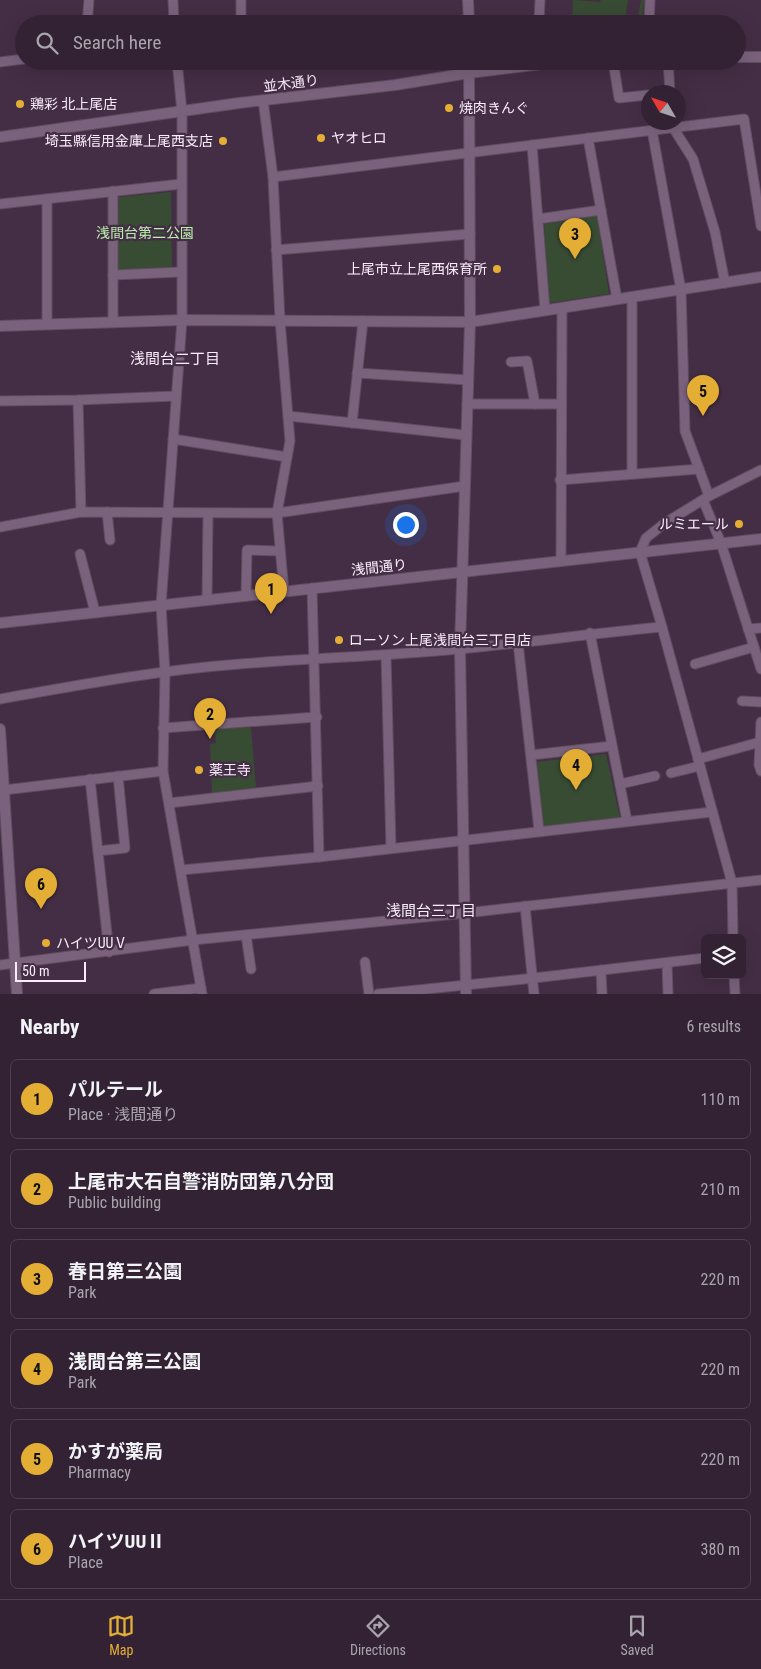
<!DOCTYPE html>
<meta charset="utf-8">
<style>
body{margin:0;font-family:"Roboto Condensed","Noto Sans JP",sans-serif;background:#3e2f40;color:#f1f3f6}
.controls{position:absolute;right:15px;bottom:15px;display:grid;overflow:hidden;border-radius:8px;box-shadow:0 5px 20px #0002}
.controls button{width:45px;height:45px;display:grid;place-items:center;padding:0;border:0;border-bottom:1px solid #4e3f4f;background:#332234;color:#f1f3f6;font:25px sans-serif}
.compass{position:absolute;left:641px;top:85px;width:45px;height:45px;border-radius:50%;background:#332234;box-shadow:0 5px 20px #0002;rotate:309deg}
.scale{position:absolute;left:15px;bottom:12px;width:71px;box-sizing:border-box;padding-left:5px;border:2px solid #faecfb;border-top:0;font-size:14px;line-height:18px;white-space:nowrap;color:#faecfb;-webkit-text-stroke:4px #442e45;paint-order:stroke}
.you{position:absolute;left:405px;top:524px;width:18px;height:18px;margin:-12px;border:4px solid #fff;border-radius:50%;background:#1a73e8;box-shadow:0 0 0 8px #1a73e833}
.badge{display:grid;place-items:center;width:32px;height:32px;border-radius:50%;background:#e4ae35;color:#111;font-size:16px;font-weight:700}
.pin{position:absolute;translate:-50% -41px;filter:drop-shadow(0 1px 2px #0008)}
.pin::after{content:'';position:absolute;top:26px;width:18px;height:15px;background:inherit;clip-path:polygon(0 0,100% 0,50% 100%)}
.list{margin:0;padding:0;list-style:none}
h2{display:flex;justify-content:space-between;align-items:center;height:65px;margin:0;padding:0 20px;font-size:21px}
h2 small{font-size:16px;font-weight:400;color:#a9a4ac}
.list li{display:grid;grid-template-columns:32px 1fr auto;gap:15px;align-items:center;box-sizing:border-box;height:80px;margin:0 10px 10px;padding:0 10px;border:1px solid #4e3f4f;border-radius:8px}
.list b{display:block;font-size:19px;white-space:nowrap}
.list p{margin:0;font-size:16px;white-space:nowrap;color:#a9a4ac}
.list em{font-size:16px;font-style:normal;color:#a9a4ac}
.icon{flex:none;width:28px;height:28px;fill:none;stroke:currentColor;stroke-width:2;stroke-linecap:round;stroke-linejoin:round}
.map{position:relative;flex:none;width:761px;height:994px;overflow:hidden}
.search{position:absolute;background:#332234;box-shadow:0 5px 20px #0002;left:15px;right:15px;top:15px;height:55px;display:flex;align-items:center;gap:12px;box-sizing:border-box;padding:0 18px;border-radius:28px;color:#a9a4ac;font-size:19px}
.sheet{height:605px;background:#332234}
nav{display:flex;justify-content:space-around;align-items:center;box-sizing:border-box;height:70px;border-top:1px solid #4e3f4f;background:#332234;font-size:14px;color:#a9a4ac}
nav a{display:grid;justify-items:center;gap:2px}
nav .on{color:#e4ae35}
.map>svg:first-child{display:block}
.green{fill:#384b33}
.lines{fill:none;stroke-linecap:round;stroke-linejoin:round}
.minor-casing{stroke:#604d61;stroke-width:11}
.tertiary-casing{stroke:#604d61;stroke-width:12}
.minor{stroke:#7a627c;stroke-width:9}
.tertiary{stroke:#7a627c;stroke-width:10}
.poi-dot{fill:#e4ae35;stroke:#442e45;stroke-width:2}
.labels{text-anchor:middle;stroke-width:4.5;stroke-linejoin:round;paint-order:stroke}
.street-label{font-size:14px;fill:#faecfb;stroke:#442e45}
.poi-label{font-size:14px;fill:#faecfb;stroke:#442e45;text-anchor:start}
.park-label{font-size:14px;fill:#baefae;stroke:#442e45}
.neighbourhood-label{font-size:15px;fill:#faecfb;stroke:#442e45}
</style>
<div class="map">
<svg width="761" height="994" viewBox="0 0 761 994">
<rect width="100%" height="100%" fill="#442e45"/>
<g class="green">
<polygon points="573,0 600,2 601,0 628,0 626,14 638,16 641,0 644,0 643,16 581,19 581,24 574,24 572,20"/>
<polygon points="171,192 172,269 117,272 119,197"/>
<polygon points="597,215 609,294 549,303 544,224"/>
<polygon points="251,727 256,788 212,793 210,744 216,743 215,733 212,733 212,729"/>
<polygon points="606,754 620,818 542,827 536,762"/>
</g>
<g class="lines">
<defs>
<g id="minor">
<polyline points="173,0 174,24"/>
<polyline points="469,21 539,22 540,0"/>
<polyline points="87,24 89,0"/>
<polyline points="241,24 241,0"/>
<polyline points="649,24 650,0"/>
<polyline points="177,61 182,112 182,320 161,605 165,672 163,771 202,994"/>
<polyline points="613,61 619,98 648,95"/>
<polyline points="668,61 670,92"/>
<polyline points="0,62 24,59"/>
<polyline points="263,100 273,177 280,320 290,441 277,513 284,592"/>
<polyline points="672,122 672,126 693,159 715,232 725,283"/>
<polyline points="652,130 681,290 685,431 709,496"/>
<polyline points="588,138 617,299"/>
<polyline points="532,145 545,310"/>
<polyline points="273,177 744,119 761,226"/>
<polyline points="0,204 181,184"/>
<polyline points="538,219 601,210"/>
<polyline points="276,250 470,234"/>
<polyline points="113,275 181,272"/>
<polyline points="632,297 632,474"/>
<polyline points="113,322 113,191"/>
<polyline points="47,324 47,199"/>
<polyline points="511,362 527,361 535,404"/>
<polyline points="357,373 468,380"/>
<polyline points="78,400 81,512"/>
<polyline points="0,401 78,400 176,396"/>
<polyline points="467,404 561,404"/>
<polyline points="288,416 465,435"/>
<polyline points="352,423 363,321"/>
<polyline points="173,439 287,457"/>
<polyline points="560,480 699,469"/>
<polyline points="703,500 721,543 761,669"/>
<polyline points="107,512 110,540"/>
<polyline points="0,527 81,512 277,513 465,486"/>
<polyline points="80,554 95,612"/>
<polyline points="561,561 562,308"/>
<polyline points="312,588 319,857"/>
<polyline points="246,596 247,550 280,551"/>
<polyline points="207,600 208,513"/>
<polyline points="748,629 761,628"/>
<polyline points="590,633 627,821"/>
<polyline points="518,643 539,830"/>
<polyline points="386,655 391,848"/>
<polyline points="695,664 754,647"/>
<path d="M0,699C79,685 159,670 240,664C313,658 386,656 459,649C527,643 594,633 662,627"/>
<polyline points="742,701 761,702"/>
<polyline points="761,722 759,765 761,771"/>
<polyline points="163,728 317,717"/>
<polyline points="531,755 612,746"/>
<polyline points="698,759 760,742"/>
<polyline points="671,773 700,766"/>
<polyline points="90,779 109,952"/>
<polyline points="620,784 655,776"/>
<polyline points="4,790 163,771"/>
<polyline points="169,803 318,786"/>
<polyline points="98,851 125,848 118,776"/>
<polyline points="181,870 319,857 712,812"/>
<polyline points="525,906 534,994"/>
<polyline points="246,935 251,969"/>
<polyline points="733,938 732,883 662,627 640,552 646,538 665,523 709,496 761,470"/>
<polyline points="365,962 369,994"/>
<polyline points="667,963 668,994"/>
<polyline points="0,965 193,940 466,913 761,880"/>
<polyline points="601,970 602,994"/>
<polyline points="734,975 735,994"/>
<polyline points="154,994 201,988"/>
<polyline points="378,994 534,978 705,958"/>
</g>
<g id="tertiary">
<polyline points="468,0 469,24"/>
<polyline points="737,57 761,57"/>
<polyline points="0,137 239,103 395,85 469,73 541,64 586,61"/>
<polyline points="0,326 182,320 470,322 761,277"/>
<polyline points="0,623 761,539"/>
<polyline points="0,729 17,994"/>
<polyline points="466,994 460,649 470,322 469,61"/>
</g>
</defs>
<use href="#minor" class="minor-casing"/>
<use href="#tertiary" class="tertiary-casing"/>
<use href="#minor" class="minor"/>
<use href="#tertiary" class="tertiary"/>
</g>
<g class="poi-dot">
<circle cx="20" cy="104" r="5"/>
<circle cx="449" cy="108" r="5"/>
<circle cx="321" cy="138" r="5"/>
<circle cx="223" cy="141" r="5"/>
<circle cx="497" cy="269" r="5"/>
<circle cx="739" cy="524" r="5"/>
<circle cx="339" cy="640" r="5"/>
<circle cx="199" cy="770" r="5"/>
<circle cx="46" cy="943" r="5"/>
</g>
<g class="labels">
<g class="street-label">
<text transform="translate(291 83) rotate(-7)" y="5">並木通り</text>
<text transform="translate(379 567) rotate(-6)" y="5">浅間通り</text>
</g>
<g class="poi-label">
<text x="30" y="109">鶏彩 北上尾店</text>
<text x="459" y="113">焼肉きんぐ</text>
<text x="331" y="143">ヤオヒロ</text>
<text x="213" y="146" text-anchor="end">埼玉縣信用金庫上尾西支店</text>
<text x="487" y="274" text-anchor="end">上尾市立上尾西保育所</text>
<text x="729" y="529" text-anchor="end">ルミエール</text>
<text x="349" y="645">ローソン上尾浅間台三丁目店</text>
<text x="209" y="775">薬王寺</text>
<text x="56" y="948">ハイツUUⅤ</text>
</g>
<g class="park-label">
<text x="145" y="238">浅間台第二公園</text>
</g>
<g class="neighbourhood-label">
<text x="175" y="364">浅間台二丁目</text>
<text x="431" y="916">浅間台三丁目</text>
</g>
</g>
</svg>
<div class="controls">
<button><svg class="icon" aria-label="layers" viewBox="0 0 24 24"><path d="M12 4l9 5-9 5-9-5zM3 14l9 5 9-5"/></svg></button>
</div>
<svg class="compass" viewBox="-18 -18 36 36"><path d="M0-13l5 13h-10z" fill="#e53935"/><path d="M0 13l5-13h-10z" fill="#a9a4ac"/></svg>
<div class="scale">50 m</div>
<div class="you"></div>
<div class="pin badge" style="left:271px;top:614px">1</div>
<div class="pin badge" style="left:210px;top:739px">2</div>
<div class="pin badge" style="left:575px;top:259px">3</div>
<div class="pin badge" style="left:576px;top:790px">4</div>
<div class="pin badge" style="left:703px;top:416px">5</div>
<div class="pin badge" style="left:41px;top:909px">6</div>
<div class="search"><svg class="icon" aria-label="search" viewBox="0 0 24 24"><circle cx="10" cy="10" r="6"/><path d="M15 15l6 6"/></svg>Search here</div>
</div>
<section class="sheet">
<h2>Nearby<small>6 results</small></h2>
<ul class="list">
<li><span class="badge">1</span><div><b>パルテール</b><p>Place · 浅間通り</p></div><em>110 m</em></li>
<li><span class="badge">2</span><div><b>上尾市大石自警消防団第八分団</b><p>Public building</p></div><em>210 m</em></li>
<li><span class="badge">3</span><div><b>春日第三公園</b><p>Park</p></div><em>220 m</em></li>
<li><span class="badge">4</span><div><b>浅間台第三公園</b><p>Park</p></div><em>220 m</em></li>
<li><span class="badge">5</span><div><b>かすが薬局</b><p>Pharmacy</p></div><em>220 m</em></li>
<li><span class="badge">6</span><div><b>ハイツUUⅡ</b><p>Place</p></div><em>380 m</em></li>
</ul>
</section>
<nav>
<a class="on"><svg class="icon" aria-label="map" viewBox="0 0 24 24"><path d="M3 6l6-2 6 2 6-2v14l-6 2-6-2-6 2zM9 4v14M15 6v14"/></svg>Map</a>
<a><svg class="icon" aria-label="directions" viewBox="0 0 24 24"><path d="M12 3l9 9-9 9-9-9zM9 14v-3h6M13 9l2 2-2 2"/></svg>Directions</a>
<a><svg class="icon" aria-label="saved" viewBox="0 0 24 24"><path d="M7 4h10v16l-5-4-5 4z"/></svg>Saved</a>
</nav>
